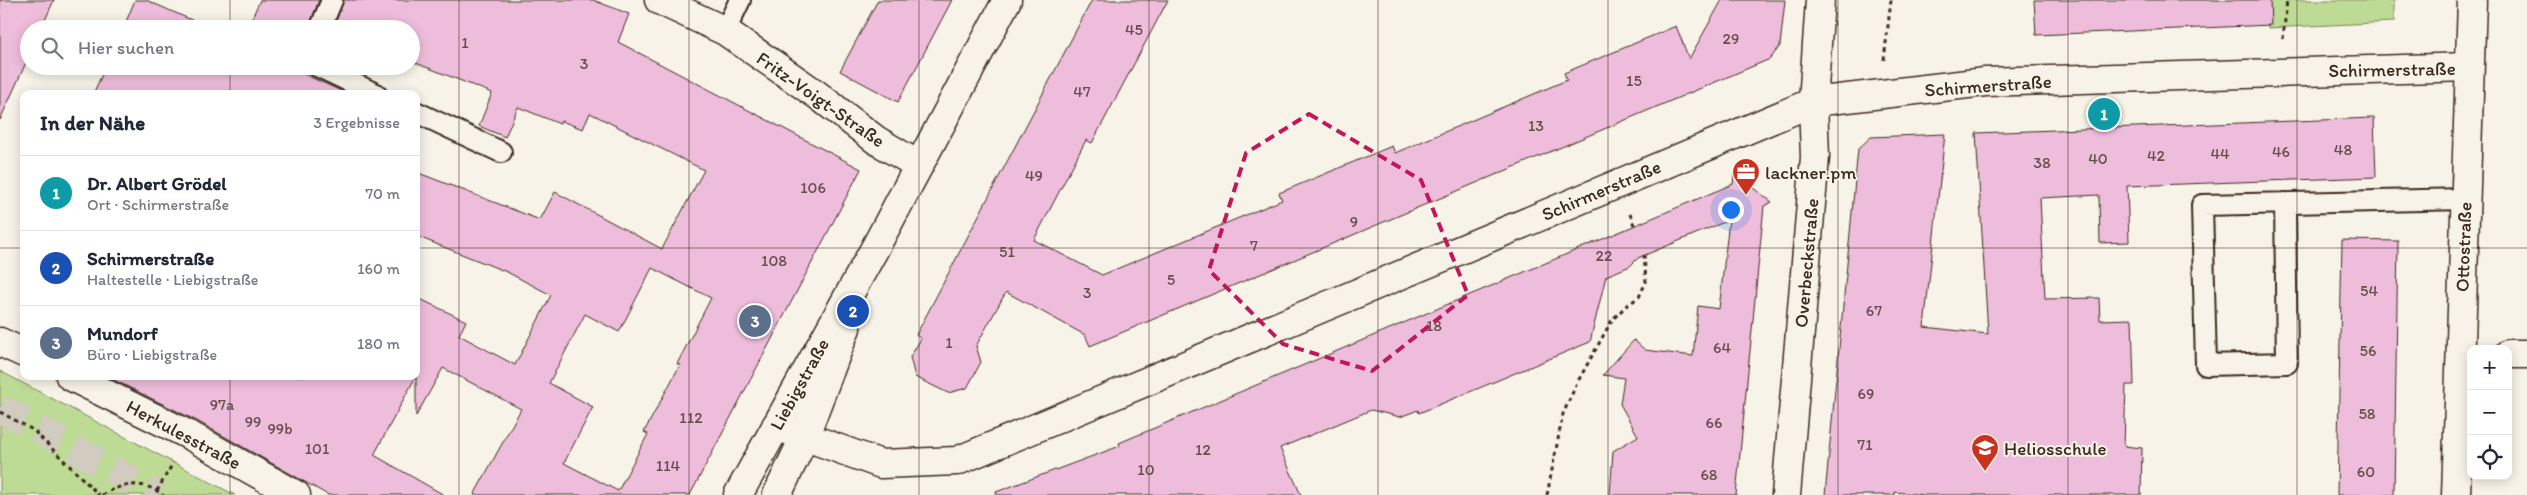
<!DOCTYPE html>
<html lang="de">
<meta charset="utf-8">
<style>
body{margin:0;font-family:Itim,sans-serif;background:#f2f2f3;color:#1f2937}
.controls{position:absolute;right:15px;bottom:15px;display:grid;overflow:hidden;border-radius:10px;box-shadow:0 2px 12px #0003}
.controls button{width:45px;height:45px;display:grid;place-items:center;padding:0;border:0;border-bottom:1px solid #e0e1e3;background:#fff;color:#1f2937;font:25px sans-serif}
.you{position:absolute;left:1730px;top:209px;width:18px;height:18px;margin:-12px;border:4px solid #fff;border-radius:50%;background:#1a73e8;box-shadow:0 0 0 8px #1a73e833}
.badge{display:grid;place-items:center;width:32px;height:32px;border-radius:50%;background:#c8321e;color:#fff;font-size:16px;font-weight:700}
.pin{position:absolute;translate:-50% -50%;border:2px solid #fff;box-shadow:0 1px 5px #0006}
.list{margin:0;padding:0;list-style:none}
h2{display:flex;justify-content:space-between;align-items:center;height:65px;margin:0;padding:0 20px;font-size:21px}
h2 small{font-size:16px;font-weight:400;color:#747a83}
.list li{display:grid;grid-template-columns:32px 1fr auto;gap:15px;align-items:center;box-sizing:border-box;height:75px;padding:0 20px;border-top:1px solid #e0e1e3}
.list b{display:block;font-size:19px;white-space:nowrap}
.list p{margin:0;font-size:16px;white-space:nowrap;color:#747a83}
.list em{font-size:16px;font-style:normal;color:#747a83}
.icon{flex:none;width:28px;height:28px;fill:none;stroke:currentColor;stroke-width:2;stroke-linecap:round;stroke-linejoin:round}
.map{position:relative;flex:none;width:2527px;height:495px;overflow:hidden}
.search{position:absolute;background:#fff;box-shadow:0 2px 12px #0003;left:20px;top:20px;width:400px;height:55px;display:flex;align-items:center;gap:12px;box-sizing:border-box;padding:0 18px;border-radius:28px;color:#747a83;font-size:19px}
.panel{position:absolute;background:#fff;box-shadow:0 2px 12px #0003;left:20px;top:90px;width:400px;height:290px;border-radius:10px}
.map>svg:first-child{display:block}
.green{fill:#bddb94;stroke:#7c8259}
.building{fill:#efbddc;stroke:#3b2a1e;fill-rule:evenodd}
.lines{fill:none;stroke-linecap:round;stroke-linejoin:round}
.highway-tunnel{stroke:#d1cbc0;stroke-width:28;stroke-dasharray:28 14;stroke-linecap:butt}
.lane-casing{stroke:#3b2a1e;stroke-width:24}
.street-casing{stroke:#3b2a1e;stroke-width:31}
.secondary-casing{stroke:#3b2a1e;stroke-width:31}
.path{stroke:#3b2a1e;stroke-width:3;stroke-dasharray:4 4;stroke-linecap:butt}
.lane{stroke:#f7f3e8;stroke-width:20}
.street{stroke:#f7f3e8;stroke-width:28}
.secondary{stroke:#f7f3e8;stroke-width:28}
.marked{fill:none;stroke:#c2185b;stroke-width:4;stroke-dasharray:10 6;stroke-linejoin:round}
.grid{fill:none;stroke:#3b2a1e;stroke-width:1;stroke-opacity:0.55}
.labels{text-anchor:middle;stroke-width:4;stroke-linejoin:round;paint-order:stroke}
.number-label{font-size:16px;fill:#684f4e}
.street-label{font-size:19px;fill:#3b2a1e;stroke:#f7f3e8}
.poi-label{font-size:19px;fill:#3b2a1e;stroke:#f7f3e8;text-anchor:start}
</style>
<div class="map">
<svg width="2527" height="495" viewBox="0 0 2527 495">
<rect width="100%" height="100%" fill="#f7f3e8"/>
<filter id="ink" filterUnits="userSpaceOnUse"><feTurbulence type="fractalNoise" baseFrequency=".02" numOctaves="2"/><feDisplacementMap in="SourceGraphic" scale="10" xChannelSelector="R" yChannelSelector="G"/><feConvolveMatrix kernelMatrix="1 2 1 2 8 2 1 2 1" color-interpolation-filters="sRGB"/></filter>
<g filter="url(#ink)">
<g class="green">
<polygon points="2268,0 2394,0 2394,22 2268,28"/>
<polygon points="0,371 235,495 0,495"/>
</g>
<g class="building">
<polygon points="0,0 54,0 41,29 29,29 29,56 0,120"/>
<polygon points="135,0 146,0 212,29 123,29"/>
<polygon points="260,0 319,0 308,29 247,29"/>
<path d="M344,0H593L629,14L618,42L861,169L690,495H474L521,409L443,368L416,416V297L466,321L459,335L515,365L551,295L507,272L416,236V172L540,220L555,192L662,249L704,170L590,113L583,129L561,121L560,124L518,107L505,137L479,126L492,93L411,61V29H333ZM652,268L711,298L677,364L680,365L644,432L648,434L618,491L564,463L593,407L549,383L585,314L619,332Z"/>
<polygon points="878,0 952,0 898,102 840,71"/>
<polygon points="1092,0 1168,0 1092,143 1086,140 1034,240 1102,275 1282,200 1279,193 1392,146 1395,153 1567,80 1564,73 1676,26 1689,59 1722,0 1785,0 1780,46 1770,59 1090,346 1085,335 1006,292 976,346 981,362 967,388 948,393 915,377 910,357 921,339 916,335"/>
<polygon points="2034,0 2270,0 2271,25 2036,35"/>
<polygon points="106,66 286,66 348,94 93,94"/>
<polygon points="2374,118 2376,177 2127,186 2129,242 2100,243 2099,195 2040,198 2045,299 2099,298 2100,320 2132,319 2134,385 2126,385 2124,446 2142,448 2141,495 1924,495 1895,492 1895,495 1825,495 1858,149 1871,137 1945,134 1924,327 1988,334 1976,133"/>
<polygon points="1734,174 1772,202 1764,206 1736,495 1610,495 1613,451 1638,436 1620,404 1624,378 1603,375 1634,340 1645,350 1693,356 1698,306 1719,309 1729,220 1638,258 1630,266 1606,276 1590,342 1419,413 1418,410 1400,417 1371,410 1280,448 1301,495 997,495 996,492 1120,446 1119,443 1145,432 1733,184"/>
<polygon points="2342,240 2398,241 2394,495 2337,495"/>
<polygon points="106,376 416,376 374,455 444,495 328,495 197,421"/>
</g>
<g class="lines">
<polyline class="highway-tunnel" points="0,408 158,495"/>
<defs>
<g id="lane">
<polyline points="320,29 332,0"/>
<polyline points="725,31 740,0"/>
<polyline points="317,66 376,94"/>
<polyline points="416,112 501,152"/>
<polyline points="2285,203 2287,363 2206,365 2202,205 2465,199"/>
</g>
<g id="street">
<polyline points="659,0 725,31 816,94 876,140 918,165"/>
<polyline points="0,342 24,353"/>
<polyline points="2508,354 2527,354"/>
<polyline points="70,376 189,435 296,495"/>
<polyline points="776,426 881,464 957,461 1813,102 1985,82 2469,67"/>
<polyline points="1786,495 1815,157 1813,102 1820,0"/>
<polyline points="2456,495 2472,0"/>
</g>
<g id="secondary">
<polyline points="738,495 875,248 1007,0"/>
<polyline points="777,495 804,438 846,328"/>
</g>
</defs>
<use href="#lane" class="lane-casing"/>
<use href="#street" class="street-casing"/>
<use href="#secondary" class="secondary-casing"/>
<g class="path">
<polyline points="2283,39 2287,0"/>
<polyline points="1884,60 1891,0"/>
<polyline points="1630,214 1634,225"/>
<polyline points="0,412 33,430 99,495"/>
<polyline points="157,491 173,463"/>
<path d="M102,495C122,483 144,480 163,495"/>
<polyline points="1547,495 1563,414 1577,383 1612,320 1626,306 1639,297 1646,282 1644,255"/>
</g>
<use href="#lane" class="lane"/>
<use href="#street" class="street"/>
<use href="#secondary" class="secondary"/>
</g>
</g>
<path class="marked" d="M1309,114L1421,180L1468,295L1372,371L1283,344L1209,270L1246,153Z"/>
<path class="grid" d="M230,0V29M459,0V495M689,0V495M919,0V495M1149,0V495M1378,0V495M1608,0V495M1838,0V495M2068,0V495M2297,0V495M230,66V94M0,248H24M416,248H2527M230,376V495"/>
<defs>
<symbol id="office-pin" viewBox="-11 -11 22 30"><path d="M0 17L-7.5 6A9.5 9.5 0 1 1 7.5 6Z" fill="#c8321e" stroke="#f7f3e8"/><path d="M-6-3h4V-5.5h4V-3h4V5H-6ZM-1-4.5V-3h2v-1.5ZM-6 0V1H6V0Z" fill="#fff"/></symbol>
<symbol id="school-pin" viewBox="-11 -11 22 30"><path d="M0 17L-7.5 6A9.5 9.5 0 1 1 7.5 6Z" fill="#c8321e" stroke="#f7f3e8"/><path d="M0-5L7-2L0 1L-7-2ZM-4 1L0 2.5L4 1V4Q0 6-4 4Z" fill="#fff"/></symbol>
</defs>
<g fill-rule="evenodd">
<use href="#office-pin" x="1730" y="156" width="32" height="43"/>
<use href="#school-pin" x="1969" y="432" width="32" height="43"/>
</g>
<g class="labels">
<g class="number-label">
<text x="1134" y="35">45</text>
<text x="1731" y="44">29</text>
<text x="465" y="48">1</text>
<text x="584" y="69">3</text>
<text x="1634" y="86">15</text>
<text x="1082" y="97">47</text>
<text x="1536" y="131">13</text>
<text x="2343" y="155">48</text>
<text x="2281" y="157">46</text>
<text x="2220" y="159">44</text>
<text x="2156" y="161">42</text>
<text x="2098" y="164">40</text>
<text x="2042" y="168">38</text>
<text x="1034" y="181">49</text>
<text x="813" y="193">106</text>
<text x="1354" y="227">9</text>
<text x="1254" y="251">7</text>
<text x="1007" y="257">51</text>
<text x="1604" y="261">22</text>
<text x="774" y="266">108</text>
<text x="1171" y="285">5</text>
<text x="2369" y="296">54</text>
<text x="1087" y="298">3</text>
<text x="1874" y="316">67</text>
<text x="1434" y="331">18</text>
<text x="949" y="348">1</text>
<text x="1722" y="353">64</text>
<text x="2368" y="356">56</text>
<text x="1866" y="399">69</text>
<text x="222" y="410">97a</text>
<text x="2367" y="419">58</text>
<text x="691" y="423">112</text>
<text x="253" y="427">99</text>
<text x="1714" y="428">66</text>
<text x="280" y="434">99b</text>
<text x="1865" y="450">71</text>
<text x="317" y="454">101</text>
<text x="1203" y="455">12</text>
<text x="668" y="471">114</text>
<text x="1146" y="475">10</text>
<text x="2366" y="477">60</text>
<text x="1709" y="480">68</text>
</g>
<g class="street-label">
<text transform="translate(2392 69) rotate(-1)" y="7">Schirmerstraße</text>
<text transform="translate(1988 85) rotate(-4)" y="7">Schirmerstraße</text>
<text transform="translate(821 99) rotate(35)" y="7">Fritz-Voigt-Straße</text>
<text transform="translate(1601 190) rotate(-23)" y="7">Schirmerstraße</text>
<text transform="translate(2463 247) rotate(-88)" y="7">Ottostraße</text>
<text transform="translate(1806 263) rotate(-85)" y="7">Overbeckstraße</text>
<text transform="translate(799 384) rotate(-61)" y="7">Liebigstraße</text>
<text transform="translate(184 434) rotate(28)" y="7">Herkulesstraße</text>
</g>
<g class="poi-label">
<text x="1765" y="179">lackner.pm</text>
<text x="2004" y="455">Heliosschule</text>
</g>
</g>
</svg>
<div class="controls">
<button>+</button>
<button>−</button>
<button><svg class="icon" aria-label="locate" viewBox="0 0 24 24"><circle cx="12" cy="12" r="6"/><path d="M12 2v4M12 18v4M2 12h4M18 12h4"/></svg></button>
</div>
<div class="you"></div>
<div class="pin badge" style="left:2104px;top:114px;background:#0f9aa8">1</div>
<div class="pin badge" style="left:853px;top:311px;background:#1a4fb4">2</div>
<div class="pin badge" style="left:755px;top:321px;background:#5c6f8a">3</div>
<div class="search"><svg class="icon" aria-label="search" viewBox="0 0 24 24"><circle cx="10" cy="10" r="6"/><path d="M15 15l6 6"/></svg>Hier suchen</div>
<section class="panel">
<h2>In der Nähe<small>3 Ergebnisse</small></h2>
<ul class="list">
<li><span class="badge" style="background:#0f9aa8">1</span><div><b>Dr. Albert Grödel</b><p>Ort · Schirmerstraße</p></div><em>70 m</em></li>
<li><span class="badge" style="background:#1a4fb4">2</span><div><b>Schirmerstraße</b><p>Haltestelle · Liebigstraße</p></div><em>160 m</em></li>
<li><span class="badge" style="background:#5c6f8a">3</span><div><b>Mundorf</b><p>Büro · Liebigstraße</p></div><em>180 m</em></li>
</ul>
</section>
</div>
